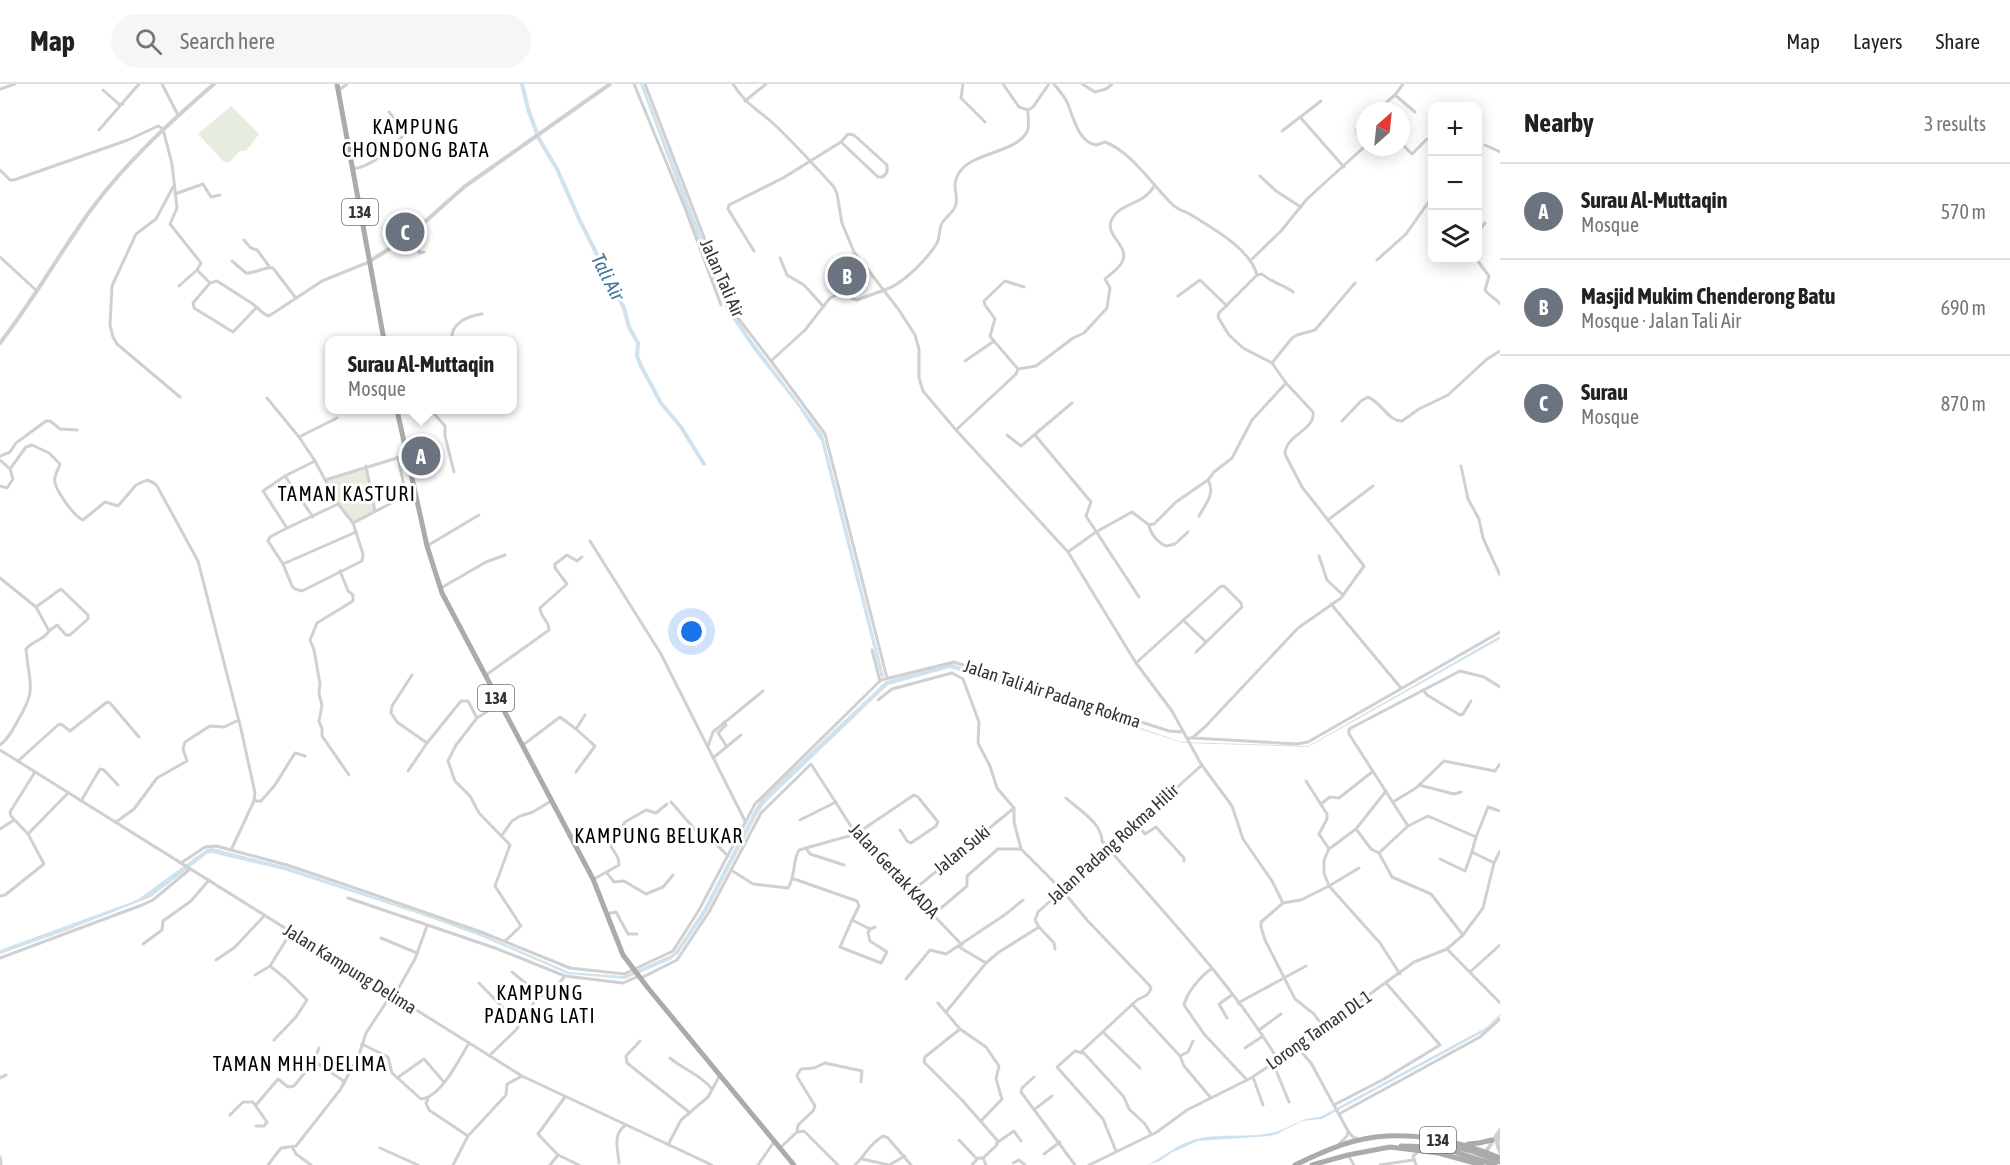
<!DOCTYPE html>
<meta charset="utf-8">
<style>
body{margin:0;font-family:"Asap Condensed",sans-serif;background:#f6f6f6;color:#222}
.controls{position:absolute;right:18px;top:18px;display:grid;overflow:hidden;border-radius:12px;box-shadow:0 3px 15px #0003}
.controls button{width:54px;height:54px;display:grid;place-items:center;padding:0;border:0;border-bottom:2px solid #e0e0e0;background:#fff;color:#222;font:30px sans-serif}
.compass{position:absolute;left:1356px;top:18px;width:54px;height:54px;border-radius:50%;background:#fff;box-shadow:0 3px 15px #0003;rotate:27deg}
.you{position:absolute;left:692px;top:548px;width:21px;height:21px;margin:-15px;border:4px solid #fff;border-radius:50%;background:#1a73e8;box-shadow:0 0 0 9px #1a73e833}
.badge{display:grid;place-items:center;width:39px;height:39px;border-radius:50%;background:#7c3aed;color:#fff;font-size:20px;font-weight:700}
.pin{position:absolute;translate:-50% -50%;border:3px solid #fff;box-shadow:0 2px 6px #0006}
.popup{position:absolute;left:325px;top:252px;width:192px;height:78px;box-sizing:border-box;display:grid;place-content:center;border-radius:12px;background:#fff;filter:drop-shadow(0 2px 4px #0005);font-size:20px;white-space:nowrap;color:#767676}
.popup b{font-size:22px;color:#222}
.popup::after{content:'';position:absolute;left:50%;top:100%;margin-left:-12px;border:12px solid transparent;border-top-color:#fff}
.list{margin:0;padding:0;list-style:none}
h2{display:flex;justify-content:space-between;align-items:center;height:78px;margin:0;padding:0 24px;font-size:26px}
h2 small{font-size:20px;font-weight:400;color:#767676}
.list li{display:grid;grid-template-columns:39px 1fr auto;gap:18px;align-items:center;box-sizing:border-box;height:96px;padding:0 24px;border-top:2px solid #e0e0e0}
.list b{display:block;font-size:22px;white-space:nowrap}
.list p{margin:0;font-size:20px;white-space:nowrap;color:#767676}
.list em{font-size:20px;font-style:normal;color:#767676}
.icon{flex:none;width:33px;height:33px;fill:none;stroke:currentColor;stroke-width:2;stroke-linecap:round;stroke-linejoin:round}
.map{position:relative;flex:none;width:1500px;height:1081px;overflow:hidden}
header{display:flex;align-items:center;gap:36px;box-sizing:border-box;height:84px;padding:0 30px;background:#fff;border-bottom:2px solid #e0e0e0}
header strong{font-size:28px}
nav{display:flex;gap:33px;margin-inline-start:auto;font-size:21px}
.search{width:420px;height:54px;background:#f6f6f6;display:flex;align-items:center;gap:15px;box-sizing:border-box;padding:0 21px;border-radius:33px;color:#767676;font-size:22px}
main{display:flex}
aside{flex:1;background:#fff}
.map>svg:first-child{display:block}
.green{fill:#e6ecdf}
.water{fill:#cfe2ee}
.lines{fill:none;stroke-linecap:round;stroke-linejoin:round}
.canal{stroke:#cfe2ee;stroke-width:4}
.minor{stroke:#d0d0d0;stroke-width:3}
.tertiary{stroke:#d0d0d0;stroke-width:4}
.primary{stroke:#ababab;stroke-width:5}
.labels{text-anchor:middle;stroke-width:6;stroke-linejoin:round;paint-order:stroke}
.shield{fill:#fff;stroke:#707070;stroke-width:1.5}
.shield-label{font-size:16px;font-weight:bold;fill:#333}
.street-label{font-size:18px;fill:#333;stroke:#fff}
.neighbourhood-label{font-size:20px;letter-spacing:1.5px;fill:#000;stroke:#fff}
.water-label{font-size:20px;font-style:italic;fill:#3f7597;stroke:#fff}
</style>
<header>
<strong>Map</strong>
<div class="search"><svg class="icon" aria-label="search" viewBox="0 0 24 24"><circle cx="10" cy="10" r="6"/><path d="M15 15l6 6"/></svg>Search here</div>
<nav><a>Map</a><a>Layers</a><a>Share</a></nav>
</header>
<main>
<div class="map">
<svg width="1500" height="1081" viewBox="0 0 1500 1081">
<rect width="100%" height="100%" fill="#fff"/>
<g class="green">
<polygon points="231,22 259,50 246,67 240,67 230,78 224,78 198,50"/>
<polygon points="366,382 375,427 354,438 338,420 324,396"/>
</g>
<g class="water">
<polygon points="640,0 643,0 727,218 748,251 823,351 884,592 881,594 821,357 797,321 753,265 727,227 711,191"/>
<polygon points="1500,552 1500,555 1308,663 1183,659 950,584 888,601 766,718 758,729 706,829 678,870 670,876 625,895 568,890 480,852 416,829 284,786 212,769 207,770 151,813 65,847 0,870 0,866 137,816 207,765 212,764 287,783 480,849 569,888 623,892 669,872 675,868 703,826 754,727 762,714 886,597 950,579 1182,658 1308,662"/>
<path d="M1500,930V933L1489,945L1322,1035L1302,1037L1277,1050L1270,1052L1198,1057L1171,1069L1160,1077L1147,1081C1164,1073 1177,1060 1196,1055C1220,1049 1247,1054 1271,1049C1291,1045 1296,1034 1320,1033L1487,943Z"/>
</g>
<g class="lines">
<polyline class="canal" points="522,0 528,25 539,55 557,85 580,137 624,224 629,243 638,259 637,272 641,282 661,319 681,343 704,380"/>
<g class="minor">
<polyline points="162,0 178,31"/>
<polyline points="634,0 685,124 721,221"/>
<path d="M645,0L727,213L735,230L771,277L805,246L830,214L845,207L853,215L857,216C867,212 877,209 887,205C904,199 928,174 937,159C940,153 939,147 941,141C944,134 952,130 955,123C961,112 947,101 963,84C978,68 1021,67 1028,45C1029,39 1028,32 1028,26"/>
<path d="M733,0C746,21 759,26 776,42C796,61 815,82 834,103L837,110L842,139L854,168L899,226L915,251L919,265V294L923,307L956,346L1068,468L1136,579L1172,627L1201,680L1232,722L1243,755L1272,797L1283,819"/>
<polyline points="963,0 961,14 985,38"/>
<polyline points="1003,0 1019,23 1028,26 1033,23 1049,0"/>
<path d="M1054,0C1059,6 1065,13 1068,20C1073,33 1079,59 1096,61L1105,58C1132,68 1152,101 1173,121C1178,126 1187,128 1193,132C1214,145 1251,166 1257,191"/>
<polyline points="1082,0 1095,8 1106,5 1112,0"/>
<polyline points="0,5 15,0"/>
<polyline points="103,6 120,21 123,20"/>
<polyline points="339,6 347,0"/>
<polyline points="1395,11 1415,28"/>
<polyline points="745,17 766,0"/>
<polyline points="1376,27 1395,11 1403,0"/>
<polyline points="1300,33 1344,83"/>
<polyline points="99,46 139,0"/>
<polyline points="1282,47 1321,17"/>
<polyline points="1401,59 1412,70 1427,55"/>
<polyline points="1485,61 1500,68"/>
<path d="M352,85C372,83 390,65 404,51V47L389,28"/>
<polyline points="0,86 10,96 14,96 128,56 158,42 163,45 172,80 177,124 170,140 201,179 197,186 210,199"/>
<polyline points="1260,92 1276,107 1301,123"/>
<polyline points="173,103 156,135 136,150 112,202 110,241 113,253 117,260 180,313"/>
<polyline points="175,110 203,100 211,113 220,111"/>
<polyline points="1478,148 1485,139"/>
<polyline points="408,153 420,169 424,168"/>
<polyline points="244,156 251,164 257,166 269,182"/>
<polyline points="754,167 728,125 729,121 783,94 841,58 848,50 854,51 887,81 887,88 883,93 878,93 841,58"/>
<polyline points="0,173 37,207"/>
<polyline points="780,174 787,191 804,201 823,222"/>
<polyline points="1377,176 1406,150 1432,113"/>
<path d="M1477,176L1489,192L1485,206C1490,213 1497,215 1500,220"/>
<path d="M232,177L246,189C256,190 263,182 273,184L295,213"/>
<polyline points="1250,177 1281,147 1307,115 1363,64 1365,58 1357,49 1357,45 1365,36"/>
<path d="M1257,191L1262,190C1272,199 1283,200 1293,208"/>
<polyline points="179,202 197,186"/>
<polyline points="1178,212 1200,196 1227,222"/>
<path d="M257,223L233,248L194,224L193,219L210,199L217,197L253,220C258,224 263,231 269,232L322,197L369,178"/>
<path d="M452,256C450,239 468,232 482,230"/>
<polyline points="994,257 990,252 995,235 985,221 984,217 1005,197 1024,203"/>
<polyline points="771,277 825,350 887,594"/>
<polyline points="1272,279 1292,254 1297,251 1315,246 1355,199"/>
<path d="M1018,285L1036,282L1073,254L1084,249L1107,224L1110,204L1105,195C1110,190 1119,185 1122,178C1131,162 1103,151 1112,135C1122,117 1143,122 1155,101"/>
<polyline points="267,314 299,353 315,377"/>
<polyline points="431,326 445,342 445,352 454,388"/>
<polyline points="398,328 410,326"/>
<path d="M1342,337L1361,317L1368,313C1381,318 1389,338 1402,337L1419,325L1448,311L1487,275L1500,267"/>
<polyline points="956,346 1016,290 1018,285 994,257 965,277"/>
<polyline points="1007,351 1021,362 1072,319"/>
<polyline points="1035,351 1091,418 1086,432 1139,513"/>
<polyline points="299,353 337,334"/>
<polyline points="0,372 10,368 16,359 46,337 50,337 60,345 77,346"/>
<polyline points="0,376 10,385 13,395 7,404 0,402"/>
<polygon points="315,377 338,420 287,444 263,407 285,392"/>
<polyline points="366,382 375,427"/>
<polyline points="1461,382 1468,415 1479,435 1483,454 1500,491"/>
<path d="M10,385L26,363L32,361L49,369L60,380C59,385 55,389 55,394C52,403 74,432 83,436L105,418L118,422L136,401L147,396L154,399L157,402L198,477L241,645L255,709L254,717L231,766"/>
<polyline points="285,392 313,433"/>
<polyline points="325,396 407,371"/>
<path d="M1199,432C1205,421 1216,409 1208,396"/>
<polyline points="1328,436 1373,402"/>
<polyline points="353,439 403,413 405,407 398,373"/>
<path d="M1149,441C1150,449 1158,459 1166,462L1175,460L1188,448"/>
<polyline points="287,444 270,453 268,457 283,480 292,502 295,505 302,507 362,477 363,470 353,439 338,420"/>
<polyline points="590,457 661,570 745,737"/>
<polyline points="427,462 479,431"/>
<polyline points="1068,468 1096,448 1132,428 1149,441 1154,440 1176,418 1208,396 1214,388 1232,374 1252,336 1286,299"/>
<polyline points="1319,472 1327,496 1343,511"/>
<polyline points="283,480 356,448"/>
<polyline points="340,487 348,507 353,511 353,517 317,539 310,556 314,566 320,600 319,610 322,621 319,637 322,645 322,652 349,691"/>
<path d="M0,494L36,523L49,547C44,556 32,557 26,565C29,602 38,603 17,638C12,647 8,655 0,661"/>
<polyline points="441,504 486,478 505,471"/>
<polyline points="1331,520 1401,604"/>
<polyline points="36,523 61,505 88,531 88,535 70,551 66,551 57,541 49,547"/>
<polyline points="1183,536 1206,558"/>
<polyline points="872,566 880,597"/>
<polyline points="1136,579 1220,503 1224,502 1241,519 1242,523 1196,568"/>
<polyline points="952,589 963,595 979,638 978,659 990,682 997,704 1014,724 1014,738 1021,765 1062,806 1087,836 1150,902 1151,905 1147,911 1137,916 1082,967 1124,1013 1129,1025 1145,1040 1151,1050"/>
<polyline points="412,591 392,622 391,629 397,638 427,659"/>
<path d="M486,591L549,546C550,538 540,533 540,524L567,500L555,484V480L567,471L577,477L582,473"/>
<polyline points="1423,606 1427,611 1460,631 1463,630 1471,617"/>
<polyline points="878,616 892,605 952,589"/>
<polyline points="499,620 477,634 456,661 448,677 455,697 470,712 479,729 510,761 495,802 521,842 505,857"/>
<polyline points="724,638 726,641 718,649 727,663"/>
<path d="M1187,654H1192L1205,643L1298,544L1341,514L1364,482L1302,403L1285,370C1285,351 1316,346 1313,328L1286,299L1272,279L1243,264L1229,251L1218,233L1219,229L1257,191"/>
<polyline points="1193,654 1297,660 1308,658 1500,548"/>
<polyline points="523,661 560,633 576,645 585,631"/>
<polyline points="708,662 713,648 763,607"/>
<polyline points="0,666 522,992 712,1081"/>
<polyline points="713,674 741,651"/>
<polyline points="18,677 58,641 61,640 70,647 107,618 110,619 139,653"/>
<polyline points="408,687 427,659 461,617 468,617 477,634"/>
<polyline points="576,688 595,662 576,645"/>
<polyline points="1306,697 1327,730 1327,735 1319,750 1329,765"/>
<polyline points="1419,701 1454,710 1461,708"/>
<polyline points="1386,707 1356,745 1329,765 1324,776 1324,789 1329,802 1380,859 1400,890"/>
<path d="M1066,714C1079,726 1102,739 1102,757C1161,826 1232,899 1278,976"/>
<polyline points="81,717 100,685 104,686 118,701"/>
<polyline points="254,717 261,717 275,701 295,669 305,672"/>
<polyline points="671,718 706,758 715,759 728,772"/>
<polyline points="1393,718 1416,704 1444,677 1495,687 1500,680"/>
<polyline points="1322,719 1330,713 1339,714 1372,688"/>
<polyline points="800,736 836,718"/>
<polyline points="116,738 134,725 157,694 187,677 183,665 185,658 210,642 224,643 239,636"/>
<polyline points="1136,739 1145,750 1156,743 1184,774 1184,777"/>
<polyline points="1408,742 1349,650 1349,645 1460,587 1484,593 1500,603"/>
<polyline points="0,745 14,736"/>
<polyline points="1356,745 1371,765 1379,769"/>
<polyline points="28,750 68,709"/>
<polyline points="502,751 512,737 520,732 533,728 551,717"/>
<polyline points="1476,753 1488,723 1500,727"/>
<polyline points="806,764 810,770 844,781"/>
<polyline points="1440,775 1465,787 1472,768"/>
<polyline points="181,779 205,763 216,762 287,781 349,802 481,848 570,884 624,890 673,867 699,826 755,720 881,596 954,578 1169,647 1183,648"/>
<path d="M731,786L753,800L788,804C796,792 792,778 799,766L856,750L914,711L918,713L938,738L936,742L911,759L907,757L900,746"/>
<polyline points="607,789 614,798 624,797 646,810 663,803 673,791"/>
<polyline points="594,795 619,781 618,774 609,759 609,756 621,745 625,738 646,726 656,729 667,720"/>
<polyline points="794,795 857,817 859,822 852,836 870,845 875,843"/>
<polyline points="911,808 1014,724"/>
<polyline points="0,812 5,811 44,780 28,750 11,732 10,728 35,688"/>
<polyline points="348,814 495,864 565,892 623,899 639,892"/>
<polyline points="606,830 616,828 628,850 637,850"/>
<polyline points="934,830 967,802 967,792 998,765 1021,765"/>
<polyline points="852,836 840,863 881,879 887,868 870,857 868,849 870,845"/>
<polyline points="1039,843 1035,836 1038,828 1202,681"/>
<polyline points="1463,851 1431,810 1392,793 1379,769 1408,742 1428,732 1476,753 1472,768 1494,779"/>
<polyline points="381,854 417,869"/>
<polyline points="143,860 162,846 163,837 191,817 209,796"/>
<polyline points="959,863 986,879"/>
<polyline points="1447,865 1500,919"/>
<polyline points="0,874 142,821 153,816 190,785"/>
<polyline points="216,876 235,863 265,831"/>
<polyline points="270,882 286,895 307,916 296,933 274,956"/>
<path d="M1211,885C1200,893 1187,908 1184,921L1204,950L1247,996"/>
<polyline points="512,888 540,911"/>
<polyline points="1470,888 1500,861"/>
<polyline points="255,891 270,882 291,848"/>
<polyline points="641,894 677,876 709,828 761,729 811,680 856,750 962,861"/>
<polyline points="906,895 930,866 946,870 1006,830 1023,816"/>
<polyline points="479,899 511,932 521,939"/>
<polyline points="394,912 415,875 427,842"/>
<polyline points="938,919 960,945 986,963 999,982 996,995 1002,1015 981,1037"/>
<polyline points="1238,919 1306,882"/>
<polyline points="1132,920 1180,972 1184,982 1211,1014"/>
<polyline points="946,928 986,879 999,868 1039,843 1054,859 1055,865"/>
<polyline points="1227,934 1219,920 1232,911"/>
<polyline points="1324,944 1314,930 1295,915 1265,856 1261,843 1261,838 1283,819 1301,816 1329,802 1359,784"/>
<polyline points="960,945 925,973 924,978 962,1016 997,1056 997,1061 983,1074 986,1081"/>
<polyline points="1259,946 1281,930"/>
<polyline points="1103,948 1140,984"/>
<polyline points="640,957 626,972 627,979 689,1028"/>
<path d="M362,960L388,973L392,989L421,1015C441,1013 459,976 469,959"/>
<polyline points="1297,963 1311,979 1348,1047 1353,1053 1358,1055"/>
<polyline points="1245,964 1263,952"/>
<polyline points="1082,969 1075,967 1057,983 1103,1035 1116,1067"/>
<polyline points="489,972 516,946 538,912 550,910 565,892"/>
<polyline points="1180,972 1188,968 1193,957"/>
<path d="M670,974C683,985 701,991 712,1005"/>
<polyline points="314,977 319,964"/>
<polyline points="1273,979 1289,1018"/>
<polyline points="1034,993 1022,1004 1021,1008 1075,1081"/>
<polyline points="1253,993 1263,1021"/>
<polyline points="0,994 6,991"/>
<polyline points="397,994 424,975 444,998"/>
<polyline points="565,1013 538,1050 558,1071 579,1081"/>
<polyline points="428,1015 426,1019 429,1026 468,1052"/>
<polyline points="256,1021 278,995 288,1003 294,1002 314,977 345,998"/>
<polyline points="1334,1021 1384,995 1440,961 1387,900"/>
<polyline points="1035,1025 1052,1012"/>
<polyline points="1339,1030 1480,953 1500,935"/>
<polyline points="230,1031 243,1018 253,1018 267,1038 264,1042 256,1042"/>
<polyline points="797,1048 798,1041 813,1027 815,1022 798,994 797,991 801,985 814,984 825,979 862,987 861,998"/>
<polyline points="959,1056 977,1075"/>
<polyline points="998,1058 1014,1047 1021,1057"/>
<polyline points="1339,1060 1347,1052 1348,1047"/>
<polyline points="668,1061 681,1036 708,1013 720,991"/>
<polyline points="292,1063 296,1070 311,1081"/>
<polyline points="380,1064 418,1081"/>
<polyline points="780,1064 797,1048 804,1047 838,1081"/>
<polyline points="1044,1070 1060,1058"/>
<polyline points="1348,1071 1354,1081"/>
<polyline points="0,1073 1,1081"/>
<polyline points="862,1075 889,1081 905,1072"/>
<path d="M619,1079C618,1065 612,1050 626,1041"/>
<polyline points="1013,1079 1019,1076 1025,1081"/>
<polyline points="268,1081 281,1064 296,1062 340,1006 359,971 366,949 391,911"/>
<polyline points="453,1081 468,1052 506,1011 507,1000 522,992"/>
<polyline points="550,1081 558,1071"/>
<polyline points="758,1081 774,1058"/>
<path d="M855,1081C866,1071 868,1061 883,1052L888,1054L911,1081"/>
<polyline points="972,1081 978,1074 983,1074"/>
<polyline points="1089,1081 1157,1048 1187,1026 1251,994 1297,963 1414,878 1447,865 1463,851 1483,824 1494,779 1500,767"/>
<polyline points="1380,1081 1413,1076"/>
<polyline points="1416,1081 1413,1072 1418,1068"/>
</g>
<g class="tertiary">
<polyline points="370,177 408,153 464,103 610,0"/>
<path d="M0,259C33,217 59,170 90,127C125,79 169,39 214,0"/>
<polyline points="1500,1050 1497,1059 1500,1068"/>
<polyline points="1485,1069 1500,1046"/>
</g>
<g class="primary">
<polyline points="337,0 384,256"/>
<polyline points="397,326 427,462 442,509 593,795 623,871 648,904 794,1081"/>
<polyline points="1445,1060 1471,1067 1500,1078"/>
<polyline points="1468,1060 1479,1059 1492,1056"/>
<polyline points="1401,1062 1440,1063 1495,1081"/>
<path d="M1295,1081C1314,1072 1334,1062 1355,1057C1401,1045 1457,1055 1500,1074"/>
<polyline points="1312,1081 1348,1071 1390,1063 1438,1069 1482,1081"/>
</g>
</g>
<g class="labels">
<g class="shield">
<rect x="342" y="115" width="36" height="26" rx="4.5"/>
<rect x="478" y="601" width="36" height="26" rx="4.5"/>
<rect x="1420" y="1043" width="36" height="26" rx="4.5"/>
</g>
<g class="shield-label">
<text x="360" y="134">134</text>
<text x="496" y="620">134</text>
<text x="1438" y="1062">134</text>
</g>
<g class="street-label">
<text transform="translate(722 194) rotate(66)" y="6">Jalan Tali Air</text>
<text transform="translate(1052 610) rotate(18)" y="6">Jalan Tali Air Padang Rokma</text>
<text transform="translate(1113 760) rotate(-42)" y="6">Jalan Padang Rokma Hilir</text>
<text transform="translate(962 766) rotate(-39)" y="6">Jalan Suki</text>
<text transform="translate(894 787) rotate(47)" y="6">Jalan Gertak KADA</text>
<text transform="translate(350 885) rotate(32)" y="6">Jalan Kampung Delima</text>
<text transform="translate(1319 946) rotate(-35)" y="6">Lorong Taman DL 1</text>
</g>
<g class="neighbourhood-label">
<text x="416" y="50">KAMPUNG<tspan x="416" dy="23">CHONDONG BATA</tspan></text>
<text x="347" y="417">TAMAN KASTURI</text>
<text x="659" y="759">KAMPUNG BELUKAR</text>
<text x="540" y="916">KAMPUNG<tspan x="540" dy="23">PADANG LATI</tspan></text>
<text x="300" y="987">TAMAN MHH DELIMA</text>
</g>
<g class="water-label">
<text transform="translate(608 193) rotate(63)" y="7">Tali Air</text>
</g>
</g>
</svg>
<div class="controls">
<button>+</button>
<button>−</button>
<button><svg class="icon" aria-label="layers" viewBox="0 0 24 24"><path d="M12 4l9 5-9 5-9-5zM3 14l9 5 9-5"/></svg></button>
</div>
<svg class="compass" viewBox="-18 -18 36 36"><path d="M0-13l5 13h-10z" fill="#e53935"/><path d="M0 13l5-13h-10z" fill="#767676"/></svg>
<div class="you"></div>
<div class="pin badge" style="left:421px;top:372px;background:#6b7280">A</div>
<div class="popup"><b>Surau Al-Muttaqin</b>Mosque</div>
<div class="pin badge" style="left:847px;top:192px;background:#6b7280">B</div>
<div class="pin badge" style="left:405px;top:148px;background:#6b7280">C</div>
</div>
<aside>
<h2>Nearby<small>3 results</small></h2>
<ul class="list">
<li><span class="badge" style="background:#6b7280">A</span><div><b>Surau Al-Muttaqin</b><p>Mosque</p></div><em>570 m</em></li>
<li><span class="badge" style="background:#6b7280">B</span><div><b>Masjid Mukim Chenderong Batu</b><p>Mosque · Jalan Tali Air</p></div><em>690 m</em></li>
<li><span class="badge" style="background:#6b7280">C</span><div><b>Surau</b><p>Mosque</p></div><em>870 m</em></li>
</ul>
</aside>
</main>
